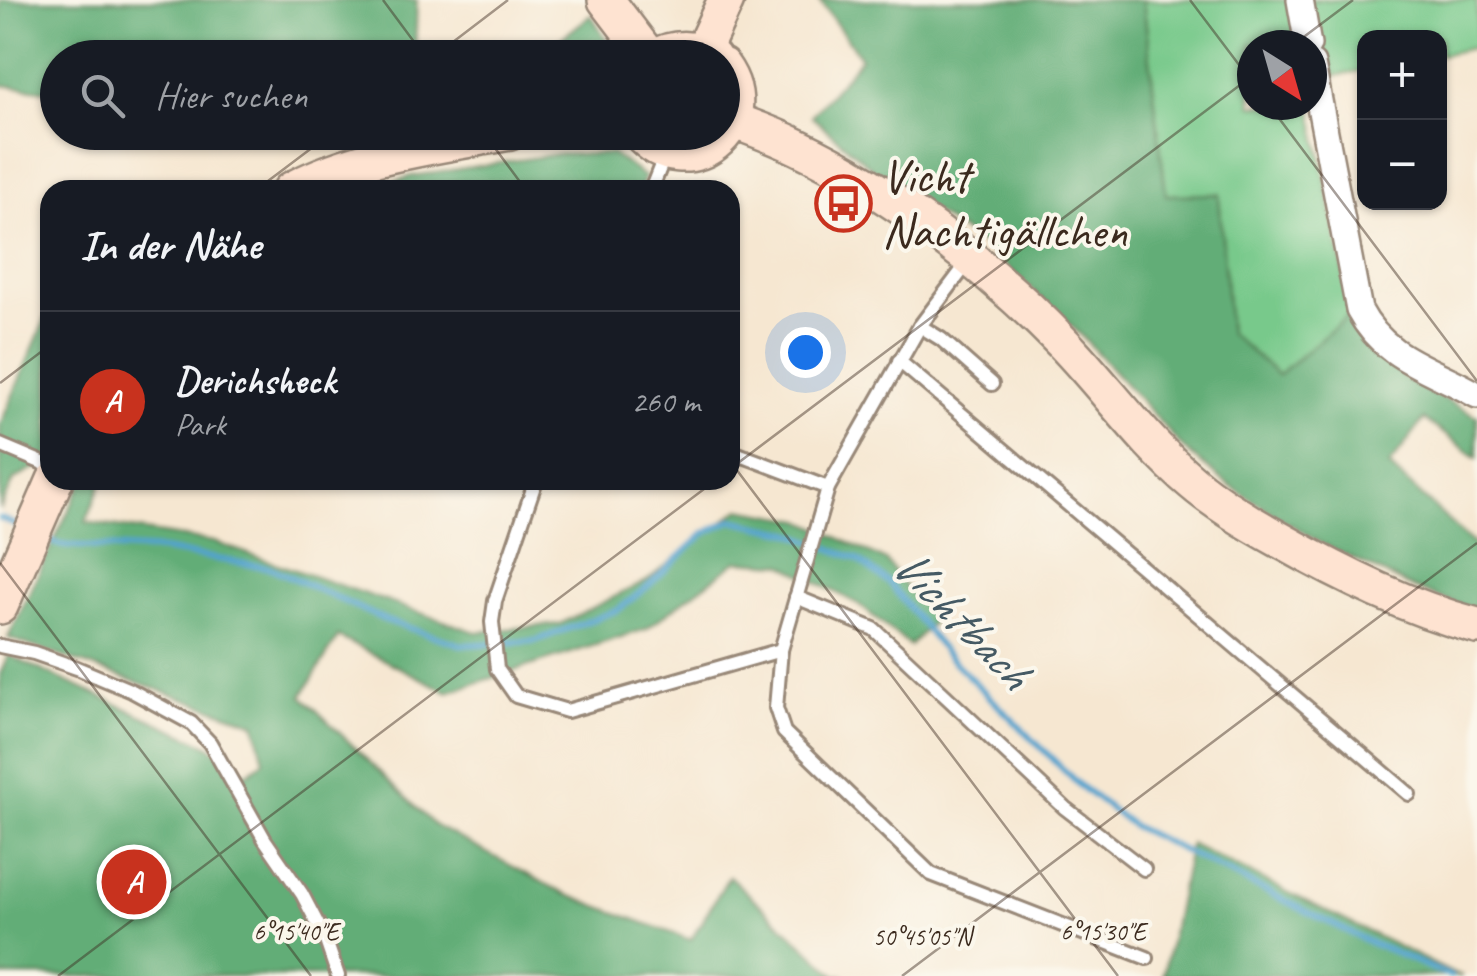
<!DOCTYPE html>
<html lang="de">
<meta charset="utf-8">
<style>
body{margin:0;font-family:Caveat,sans-serif;background:#20242c;color:#f1f3f6}
.controls{position:absolute;right:30px;top:30px;display:grid;overflow:hidden;border-radius:20px;box-shadow:0 2px 8px #0004}
.controls button{width:90px;height:90px;display:grid;place-items:center;padding:0;border:0;border-bottom:2px solid #363941;background:#171b24;color:#f1f3f6;font:50px sans-serif}
.compass{position:absolute;left:1237px;top:30px;width:90px;height:90px;border-radius:50%;background:#171b24;box-shadow:0 2px 8px #0004;rotate:143deg}
.you{position:absolute;left:805px;top:352px;width:35px;height:35px;margin:-25px;border:8px solid #fff;border-radius:50%;background:#1a73e8;box-shadow:0 0 0 15px #1a73e833}
.badge{display:grid;place-items:center;width:65px;height:65px;border-radius:50%;background:#c8321e;color:#fff;font-size:32px;font-weight:700}
.pin{position:absolute;translate:-50% -50%;border:5px solid #fff;box-shadow:0 2px 10px #0006}
.list{margin:0;padding:0;list-style:none}
h2{display:flex;justify-content:space-between;align-items:center;height:130px;margin:0;padding:0 40px;font-size:42px}
h2 small{font-size:32px;font-weight:400;color:#9ea1a6}
.list li{display:grid;grid-template-columns:65px 1fr auto;gap:30px;align-items:center;box-sizing:border-box;height:180px;padding:0 40px;border-top:2px solid #363941}
.list b{display:block;font-size:38px;white-space:nowrap}
.list p{margin:0;font-size:32px;white-space:nowrap;color:#9ea1a6}
.list em{font-size:32px;font-style:normal;color:#9ea1a6}
.icon{flex:none;width:55px;height:55px;fill:none;stroke:currentColor;stroke-width:2;stroke-linecap:round;stroke-linejoin:round}
.map{position:relative;flex:none;width:1477px;height:976px;overflow:hidden}
.search{position:absolute;background:#171b24;box-shadow:0 2px 8px #0004;left:40px;top:40px;width:700px;height:110px;display:flex;align-items:center;gap:25px;box-sizing:border-box;padding:0 35px;border-radius:55px;color:#9ea1a6;font-size:38px}
.panel{position:absolute;background:#171b24;box-shadow:0 2px 8px #0004;left:40px;top:180px;width:700px;height:310px;border-radius:30px}
.map>svg:first-child{display:block}
.green{fill:#78c98b;stroke:#5a7a54;stroke-width:2.5}
.forest{fill:#62ad77;stroke:#4e6c4a;stroke-width:2.5}
.lines{fill:none;stroke-linecap:round;stroke-linejoin:round}
.stream{stroke:#53a3cd;stroke-width:6}
.lane-casing{stroke:#988878;stroke-width:18}
.street-casing{stroke:#988878;stroke-width:30}
.secondary-casing{stroke:#988878;stroke-width:40}
.lane{stroke:#fff;stroke-width:12}
.street{stroke:#fff;stroke-width:25}
.secondary{stroke:#fee3d1;stroke-width:35}
.ticks{fill:none;stroke:#3b2a1e;stroke-width:2.5;stroke-opacity:0.45}
.labels{text-anchor:middle;stroke-width:8;stroke-linejoin:round;paint-order:stroke}
.poi-label{font-size:48px;fill:#3b2a1e;stroke:#fbf7ec;text-anchor:start}
.water-label{font-size:50px;font-style:italic;fill:#455a64;stroke:#fbf7ec}
.ticks-label{font-size:25px;text-anchor:middle;fill:#3b2a1e;stroke:#fbf7ec;stroke-width:8;stroke-linejoin:round;paint-order:stroke}
</style>
<div class="map">
<svg width="1477" height="976" viewBox="0 0 1477 976">
<rect width="100%" height="100%" fill="#fbf7ec"/>
<filter id="ink" filterUnits="userSpaceOnUse"><feTurbulence type="fractalNoise" baseFrequency=".01" numOctaves="2"/><feDisplacementMap in="SourceGraphic" scale="20" xChannelSelector="R" yChannelSelector="G"/><feConvolveMatrix kernelMatrix="1 2 1 2 8 2 1 2 1" color-interpolation-filters="sRGB"/></filter>
<filter id="wash" filterUnits="userSpaceOnUse"><feTurbulence type="fractalNoise" baseFrequency=".0048" numOctaves="4" result="noise"/><feDisplacementMap in="SourceGraphic" scale="40" xChannelSelector="R" yChannelSelector="G"/><feGaussianBlur stdDeviation="2.25" result="paint"/><feColorMatrix in="noise" values="0 0 0 0 0 0 0 0 0 0 0 0 0 0 0 0 0 1.4 0 .05"/><feComposite in="paint" operator="in"/></filter>
<g filter="url(#wash)">
<rect width="100%" height="100%" fill="#f6e7d1"/>
<g class="green">
<polygon points="1143,0 1291,0 1300,45 1252,45 1252,105 1311,105 1352,313 1278,375 1229,333 1219,195 1166,196"/>
<polygon points="1306,0 1477,0 1477,47 1440,55 1440,38 1364,38 1364,70 1321,79"/>
</g>
<g class="forest">
<polygon points="0,0 417,0 415,57 58,58 57,92 0,85"/>
<polygon points="819,0 1143,0 1166,195 1219,194 1229,333 1278,375 1352,313 1406,379 1477,416 1477,458 1424,419 1389,466 1477,547 1477,611 1415,589 1320,543 1230,486 1186,451 1080,334 982,244 890,184 811,116 861,58"/>
<polygon points="591,15 607,40 598,57 503,57 559,40"/>
<polygon points="557,154 612,154 645,177 640,190 473,190 454,184 451,190 368,190 412,176"/>
<polygon points="50,308 50,458 48,461 14,480 0,510 0,425"/>
<polygon points="83,480 103,480 86,522 214,542 476,632 560,624 646,581 740,509 802,520 886,561 915,599 935,619 910,646 858,604 782,564 737,561 646,629 448,692 338,637 302,696 434,825 565,894 691,940 729,876 836,975 845,976 0,976 0,675 8,655 210,746 247,774 264,761 255,723 8,638"/>
<polygon points="1190,844 1452,973 1463,976 1163,976"/>
</g>
<g class="lines">
<g class="stream">
<polyline points="0,518 22,528"/>
<polyline points="42,537 60,545 162,550 271,568 387,621 462,645 535,641 618,610 647,587 704,534 732,520 791,533 857,559 889,583 945,653 1080,786 1133,826 1371,943 1450,976"/>
</g>
</g>
</g>
<g filter="url(#ink)">
<g class="lines">
<defs>
<g id="lane">
<polyline points="651,190 665,155"/>
<polyline points="969,261 920,326 828,488 781,650 776,708 784,732 931,874 1147,958"/>
<polyline points="920,326 941,339 992,384"/>
<polyline points="899,361 1409,794"/>
<polyline points="0,445 50,466"/>
<polyline points="730,451 828,488"/>
<polyline points="536,480 495,601 492,622 497,669 516,696 567,711 781,650"/>
<polyline points="796,597 874,629 1065,808 1144,869"/>
<polyline points="0,646 34,653 77,668 132,691 191,723 210,743 265,840 302,894 325,938 338,976"/>
</g>
<g id="street">
<polyline points="1300,0 1308,45"/>
<path d="M1312,64L1359,310C1385,360 1431,368 1477,395"/>
</g>
<g id="secondary">
<polyline points="606,0 650,58"/>
<polyline points="702,52 726,0"/>
<path d="M653,58C673,47 692,46 713,58"/>
<path d="M732,120C754,128 775,136 796,146C890,190 992,269 1064,344C1107,389 1145,443 1193,483C1220,506 1251,524 1282,541C1344,576 1409,608 1477,626"/>
<path d="M639,132C686,188 766,127 722,66"/>
<path d="M291,190C359,154 435,146 510,132"/>
<polyline points="0,606 55,480"/>
</g>
</defs>
<use href="#lane" class="lane-casing"/>
<use href="#street" class="street-casing"/>
<use href="#secondary" class="secondary-casing"/>
<use href="#lane" class="lane"/>
<use href="#street" class="street"/>
<use href="#secondary" class="secondary"/>
</g>
</g>
<path class="ticks" d="M383,0L426,58M1190,0L1252,82M1293,45L1353,0M432,58L508,0M1269,105L1477,381M483,132L526,190M256,190L333,132M0,383L50,345M730,461L1118,976M730,469L1252,76M0,563L311,976M58,976L716,480M902,976L1477,543"/>
<defs>
<symbol id="bus-ring" viewBox="-11 -11 22 22"><circle r="9.5" fill="#fbf7ec" stroke="#c8321e" stroke-width="1.5"/><path d="M-5-6H5V4H4V6H2V4H-2V6H-4V4H-5ZM-3.5-4V0h7V-4ZM-3.5 1.2v1.5H-2V1.2ZM2 1.2v1.5H3.5V1.2Z" fill="#c8321e"/></symbol>
</defs>
<g fill-rule="evenodd">
<use href="#bus-ring" x="812" y="172" width="63" height="63"/>
</g>
<g class="labels">
<g class="poi-label">
<text x="882" y="192">Vicht<tspan x="882" dy="55">Nachtigällchen</tspan></text>
</g>
<g class="water-label">
<text transform="translate(963 617) rotate(46)" y="18">Vichtbach</text>
</g>
</g>
<g class="ticks-label">
<text x="296" y="940">6°15'40"E</text>
<text x="1103" y="940">6°15'30"E</text>
<text x="922" y="945">50°45'05"N</text>
</g>
</svg>
<div class="controls">
<button>+</button>
<button>−</button>
</div>
<svg class="compass" viewBox="-18 -18 36 36"><path d="M0-13l5 13h-10z" fill="#e53935"/><path d="M0 13l5-13h-10z" fill="#9ea1a6"/></svg>
<div class="you"></div>
<div class="pin badge" style="left:134px;top:882px">A</div>
<div class="search"><svg class="icon" aria-label="search" viewBox="0 0 24 24"><circle cx="10" cy="10" r="6"/><path d="M15 15l6 6"/></svg>Hier suchen</div>
<section class="panel">
<h2>In der Nähe<small></small></h2>
<ul class="list">
<li><span class="badge">A</span><div><b>Derichsheck</b><p>Park</p></div><em>260 m</em></li>
</ul>
</section>
</div>
